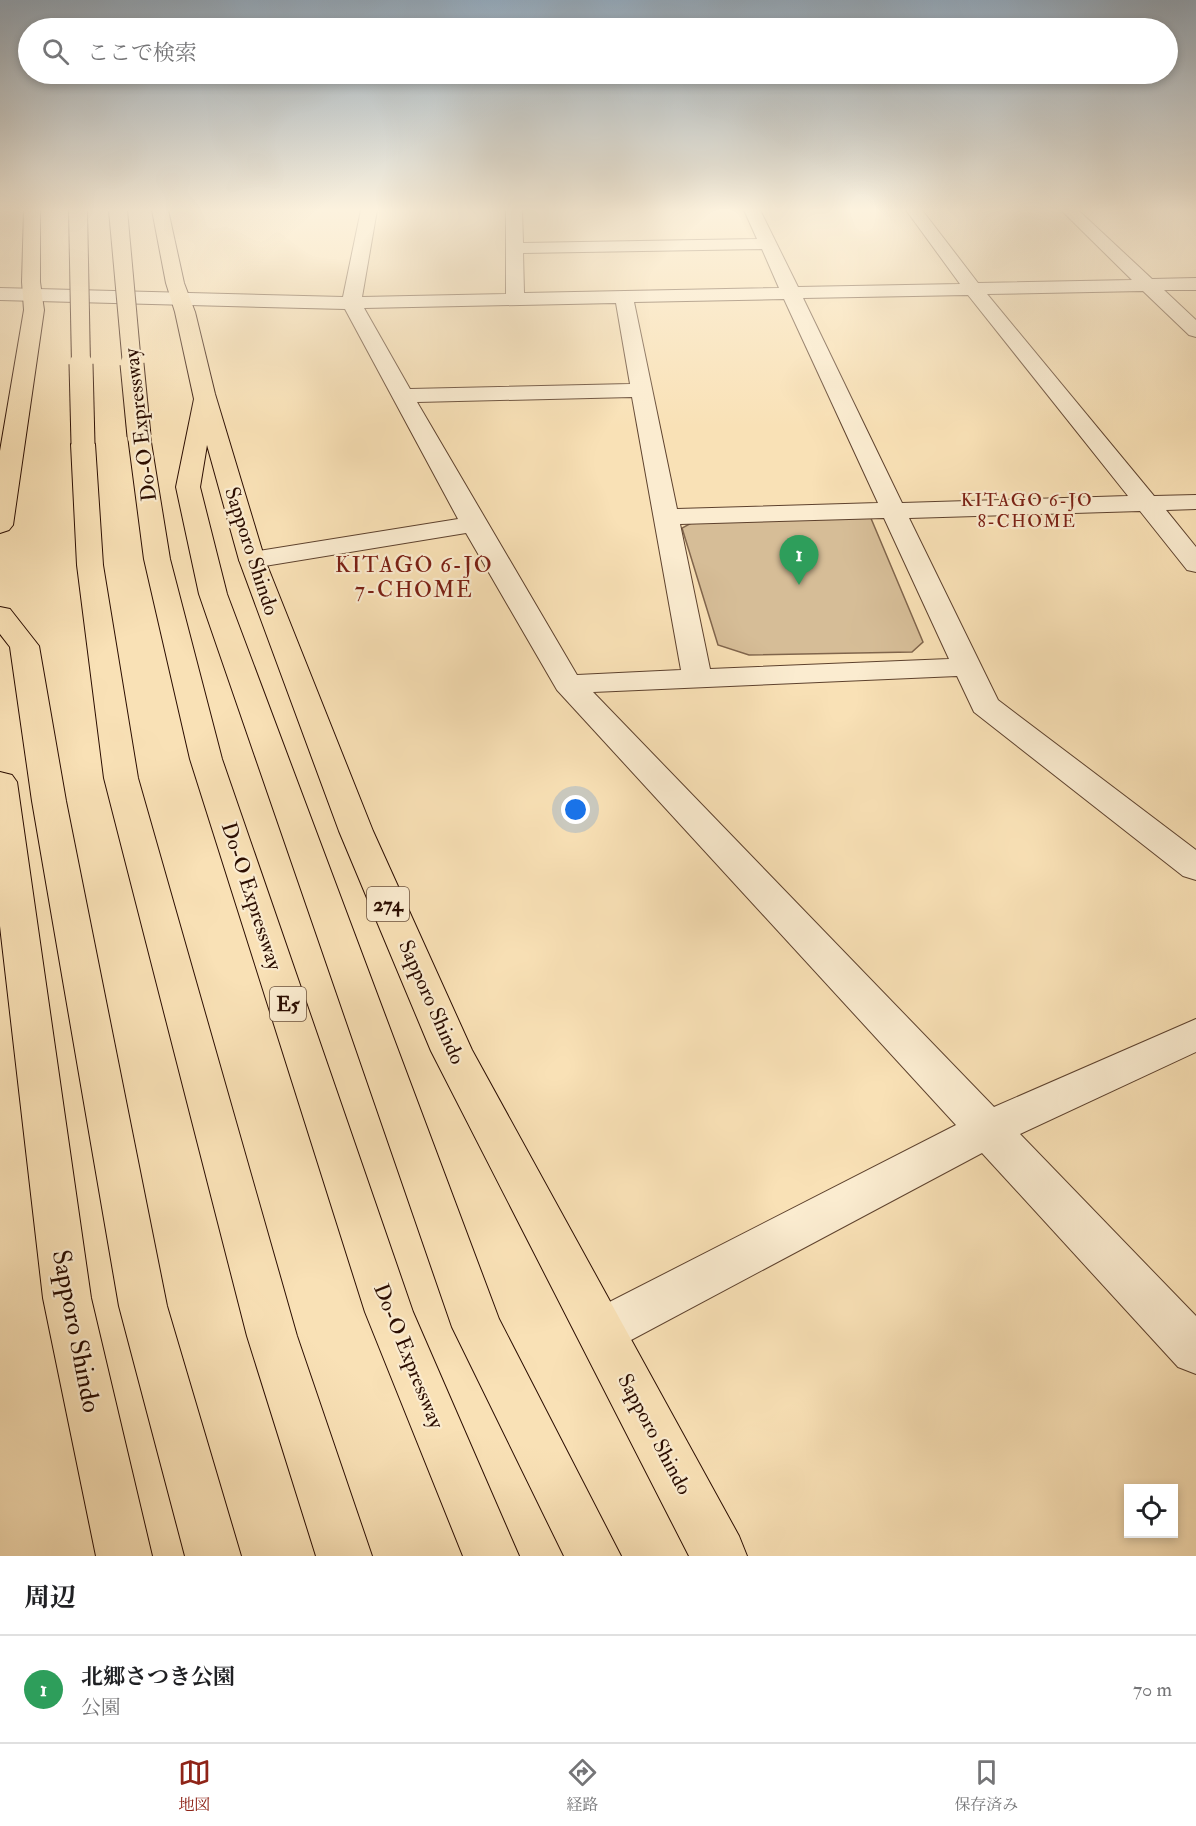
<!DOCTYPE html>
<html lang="ja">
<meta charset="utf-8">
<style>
body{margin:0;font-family:"IM FELL Double Pica","Noto Serif JP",serif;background:#f6f6f6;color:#202124}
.controls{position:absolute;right:18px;bottom:18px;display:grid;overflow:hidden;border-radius:0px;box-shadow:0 3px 9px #0003}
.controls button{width:54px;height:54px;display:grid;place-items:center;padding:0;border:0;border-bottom:2px solid #e0e0e0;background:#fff;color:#202124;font:30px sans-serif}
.you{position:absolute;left:576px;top:810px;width:21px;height:21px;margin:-15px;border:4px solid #fff;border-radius:50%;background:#1a73e8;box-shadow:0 0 0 9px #1a73e833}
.badge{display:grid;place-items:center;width:39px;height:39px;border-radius:50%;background:#8f2418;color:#fff;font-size:20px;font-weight:700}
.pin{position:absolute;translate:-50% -50px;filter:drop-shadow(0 2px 3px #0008)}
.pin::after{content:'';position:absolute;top:32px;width:21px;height:18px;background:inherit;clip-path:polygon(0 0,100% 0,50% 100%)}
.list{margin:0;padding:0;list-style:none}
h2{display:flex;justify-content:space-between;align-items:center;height:78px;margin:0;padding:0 24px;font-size:26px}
h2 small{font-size:20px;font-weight:400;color:#757577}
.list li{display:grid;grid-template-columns:39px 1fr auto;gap:18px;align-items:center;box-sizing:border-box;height:108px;padding:0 24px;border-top:2px solid #e0e0e0}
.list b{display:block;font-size:22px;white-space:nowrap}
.list p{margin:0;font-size:20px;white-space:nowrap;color:#757577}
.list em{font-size:20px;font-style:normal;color:#757577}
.icon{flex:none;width:33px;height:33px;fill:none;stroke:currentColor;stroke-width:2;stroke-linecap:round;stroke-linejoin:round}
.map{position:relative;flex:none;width:1196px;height:1556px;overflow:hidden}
.search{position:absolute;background:#fff;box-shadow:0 3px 9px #0003;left:18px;right:18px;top:18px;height:66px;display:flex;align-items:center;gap:15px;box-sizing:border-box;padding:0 21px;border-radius:33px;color:#757577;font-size:22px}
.sheet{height:186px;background:#fff}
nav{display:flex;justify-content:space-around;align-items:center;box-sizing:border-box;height:84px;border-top:2px solid #e0e0e0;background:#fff;font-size:16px;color:#757577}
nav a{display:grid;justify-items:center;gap:3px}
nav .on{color:#8f2418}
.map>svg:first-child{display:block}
.green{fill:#d6bd97;stroke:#80654c;stroke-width:1.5}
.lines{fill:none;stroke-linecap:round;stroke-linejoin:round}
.street-casing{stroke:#5e422e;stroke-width:2}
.highway-casing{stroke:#2b0d00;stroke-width:2}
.street{fill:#fbecd0;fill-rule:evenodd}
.highway{fill:#f9e1b6;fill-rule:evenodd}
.highway-bridge-far1-casing{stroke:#2b0d00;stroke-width:20;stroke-linecap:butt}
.highway-bridge-casing{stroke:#2b0d00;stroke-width:25;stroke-linecap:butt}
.highway-bridge-far1{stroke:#f9e1b6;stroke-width:18}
.highway-bridge{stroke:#f9e1b6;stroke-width:23}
.labels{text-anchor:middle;stroke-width:4.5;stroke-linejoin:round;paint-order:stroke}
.far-neighbourhood-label{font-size:18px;letter-spacing:1.5px;fill:#7a1f14;stroke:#fbecd0}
.shield{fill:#fbecd0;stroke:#69503e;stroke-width:1.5}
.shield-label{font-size:20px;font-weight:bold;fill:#2b0d00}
.street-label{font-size:21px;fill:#2b0d00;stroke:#fbecd0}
.neighbourhood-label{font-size:22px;letter-spacing:1.5px;fill:#7a1f14;stroke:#fbecd0}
.near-street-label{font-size:26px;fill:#2b0d00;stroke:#fbecd0}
</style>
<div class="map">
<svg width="1196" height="1556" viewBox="0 0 1196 1556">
<rect width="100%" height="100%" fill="#f9e1b6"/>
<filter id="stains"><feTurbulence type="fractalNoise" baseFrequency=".00333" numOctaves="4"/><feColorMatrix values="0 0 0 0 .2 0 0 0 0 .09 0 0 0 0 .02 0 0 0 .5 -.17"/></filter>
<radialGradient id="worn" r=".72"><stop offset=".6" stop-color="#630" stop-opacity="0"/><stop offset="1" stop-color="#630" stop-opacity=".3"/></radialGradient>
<polygon class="green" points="870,516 923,642 912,652 749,655 718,645 682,528 695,521"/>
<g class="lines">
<defs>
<path id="street" d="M361,210H377L362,297L506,294V210H522L523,243L757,239L744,210H760L798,287L960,284L906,210H922L978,283L1132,280L1061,210H1078L1152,279L1196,278V290H1164L1196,320V337L1189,335L1143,291L987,294L1154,496L1196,495V509L1166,510L1196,547V572L1187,570L1140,511L909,518L998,700L1196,850V880L1183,876L974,712L957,676L593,692L994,1107L1196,1019V1052L1020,1134L1196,1316V1374L1178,1367L982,1153L618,1347L601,1354L584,1347L576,1331L584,1315L956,1125L557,690L466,533L252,568L243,566L239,560L243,554L252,552L458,519L345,309L0,300V288L343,297ZM762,249L779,288L524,293L523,253ZM968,295L1128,496L902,503L803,298ZM784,299L878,503L677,509L634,302ZM616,303L630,384L410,389L364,308ZM632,397L681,670L577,675L417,402ZM884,518L949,659L710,669L680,524Z"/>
<g id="highway">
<polygon points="24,210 40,210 40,282 44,310 13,525 9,530 0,533 0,451 24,310 22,282"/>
<polygon points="152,210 168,210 184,283 195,312 215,394 265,560 373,831 472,1050 739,1536 747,1556 689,1556 431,1051 339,831 239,560 207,445 200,487 227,594 499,1319 621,1556 564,1556 452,1327 199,594 176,487 194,399 175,312 166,283"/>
<polygon points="139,429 147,431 150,436 170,559 222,759 413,1312 519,1556 463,1556 365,1312 190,759 144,559 128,436 131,431"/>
<polygon points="83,437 91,439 95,444 103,565 138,778 297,1336 372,1556 316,1556 247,1336 104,778 77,565 71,444 75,439"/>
<polygon points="0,607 10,609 39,646 66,801 167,1306 241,1556 185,1556 119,1306 32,801 10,647 0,634"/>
<polygon points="0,772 12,775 17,782 91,1298 152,1556 96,1556 43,1298 0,926"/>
</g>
</defs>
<use href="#street" class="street-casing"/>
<use href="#highway" class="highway-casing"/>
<use href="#street" class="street"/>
<use href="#highway" class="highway"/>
<defs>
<g id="highway-bridge-far1">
<polyline points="78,210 81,365"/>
<polyline points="118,210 132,365"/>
</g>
<g id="highway-bridge">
<polyline points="81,364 83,444"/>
<polyline points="132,364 139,436"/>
</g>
</defs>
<use href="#highway-bridge-far1" class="highway-bridge-far1-casing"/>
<use href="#highway-bridge" class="highway-bridge-casing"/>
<use href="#highway-bridge-far1" class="highway-bridge-far1"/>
<use href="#highway-bridge" class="highway-bridge"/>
</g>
<linearGradient id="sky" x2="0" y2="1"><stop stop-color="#93a9bb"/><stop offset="0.49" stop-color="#fcf2de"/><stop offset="1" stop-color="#fcf2de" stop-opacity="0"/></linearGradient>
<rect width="1196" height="428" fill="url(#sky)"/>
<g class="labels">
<g class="far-neighbourhood-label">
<text x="1027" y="506">KITAGO 6-JO<tspan x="1027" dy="21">8-CHOME</tspan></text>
</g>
<g class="shield">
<rect x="367" y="887" width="42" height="34" rx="4.5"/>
<rect x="270" y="987" width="36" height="34" rx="4.5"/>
</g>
<g class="shield-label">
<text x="388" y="911">274</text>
<text x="288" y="1011">E5</text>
</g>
<g class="street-label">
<text transform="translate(140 425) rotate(-97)" y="7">Do-O Expressway</text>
<text transform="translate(252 551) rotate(72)" y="7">Sapporo Shindo</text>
<text transform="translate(252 896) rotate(72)" y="7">Do-O Expressway</text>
<text transform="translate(432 1002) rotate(66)" y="7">Sapporo Shindo</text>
<text transform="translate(409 1356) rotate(68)" y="7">Do-O Expressway</text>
<text transform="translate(655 1434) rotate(62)" y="7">Sapporo Shindo</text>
</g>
<g class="neighbourhood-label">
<text x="414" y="572">KITAGO 6-JO<tspan x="414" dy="25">7-CHOME</tspan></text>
</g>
<g class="near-street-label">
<text transform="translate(77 1331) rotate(79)" y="9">Sapporo Shindo</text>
</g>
</g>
<rect width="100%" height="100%" filter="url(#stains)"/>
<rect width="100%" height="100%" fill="url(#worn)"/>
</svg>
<div class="controls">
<button><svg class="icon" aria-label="locate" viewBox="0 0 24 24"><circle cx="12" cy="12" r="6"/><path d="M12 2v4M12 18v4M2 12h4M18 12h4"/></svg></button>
</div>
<div class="you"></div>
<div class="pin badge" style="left:799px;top:585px;background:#2e9e5b">1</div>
<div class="search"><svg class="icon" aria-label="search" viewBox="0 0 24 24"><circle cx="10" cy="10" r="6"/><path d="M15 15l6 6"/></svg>ここで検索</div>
</div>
<section class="sheet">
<h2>周辺<small></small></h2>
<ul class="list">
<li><span class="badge" style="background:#2e9e5b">1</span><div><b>北郷さつき公園</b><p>公園</p></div><em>70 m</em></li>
</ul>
</section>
<nav>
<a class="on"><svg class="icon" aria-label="map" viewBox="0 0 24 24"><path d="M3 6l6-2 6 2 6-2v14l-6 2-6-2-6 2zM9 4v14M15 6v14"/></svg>地図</a>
<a><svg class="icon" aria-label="directions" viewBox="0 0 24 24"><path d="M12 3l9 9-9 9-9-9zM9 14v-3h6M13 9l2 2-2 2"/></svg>経路</a>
<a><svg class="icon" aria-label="saved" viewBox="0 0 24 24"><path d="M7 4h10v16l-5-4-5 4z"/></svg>保存済み</a>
</nav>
